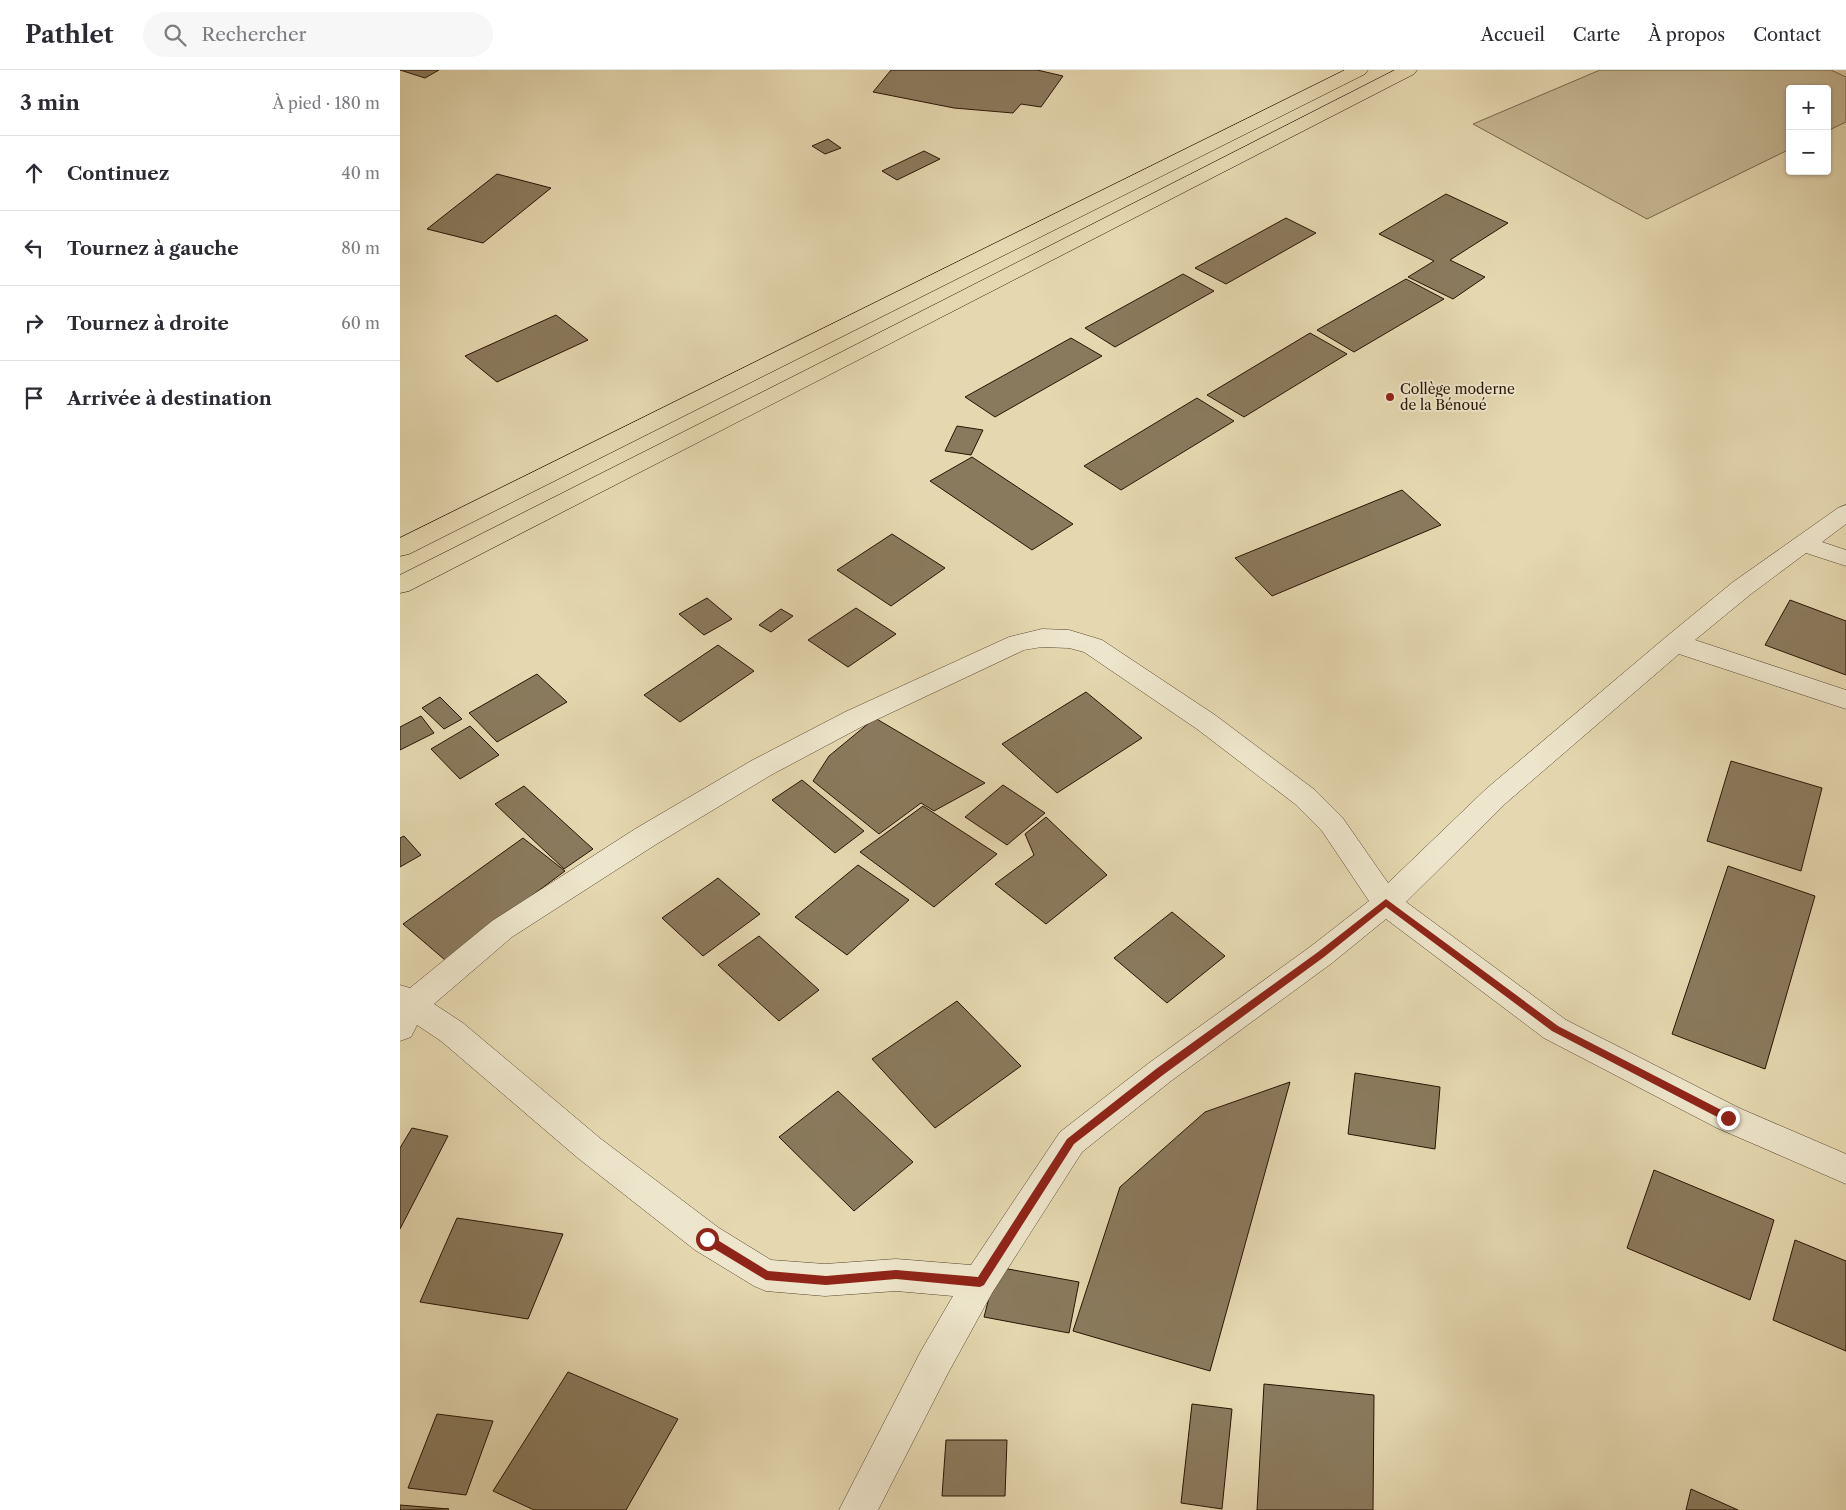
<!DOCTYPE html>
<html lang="fr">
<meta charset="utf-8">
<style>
body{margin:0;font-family:"Libre Caslon Text",serif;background:#f7f7f7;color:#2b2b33}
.controls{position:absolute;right:15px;top:15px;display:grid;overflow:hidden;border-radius:5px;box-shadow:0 1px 4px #0004}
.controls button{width:45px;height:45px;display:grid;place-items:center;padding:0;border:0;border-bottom:1px solid #e1e1e2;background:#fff;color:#2b2b33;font:25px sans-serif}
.stop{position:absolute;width:15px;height:15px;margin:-11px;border:4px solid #8f2418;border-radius:50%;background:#fff}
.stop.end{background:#8f2418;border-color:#fff;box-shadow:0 1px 5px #0008}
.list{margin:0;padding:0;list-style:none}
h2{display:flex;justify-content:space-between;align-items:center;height:65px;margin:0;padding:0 20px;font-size:21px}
h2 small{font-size:16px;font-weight:400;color:#7c7c81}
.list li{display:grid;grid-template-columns:32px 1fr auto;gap:15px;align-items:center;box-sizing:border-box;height:75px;padding:0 20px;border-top:1px solid #e1e1e2}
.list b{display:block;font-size:19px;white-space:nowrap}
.list em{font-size:16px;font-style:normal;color:#7c7c81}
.icon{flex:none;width:28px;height:28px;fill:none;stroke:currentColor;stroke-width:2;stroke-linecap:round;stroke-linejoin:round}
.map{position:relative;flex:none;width:1446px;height:1440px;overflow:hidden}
header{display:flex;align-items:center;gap:30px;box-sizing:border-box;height:70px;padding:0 25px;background:#fff;border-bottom:1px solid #e1e1e2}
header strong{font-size:24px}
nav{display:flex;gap:28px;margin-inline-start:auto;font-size:18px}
.search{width:350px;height:45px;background:#f7f7f7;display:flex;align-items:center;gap:12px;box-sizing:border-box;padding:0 18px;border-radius:28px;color:#7c7c81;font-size:19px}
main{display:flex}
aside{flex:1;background:#fff}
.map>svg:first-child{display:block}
.green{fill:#c5b793;stroke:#76664c}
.building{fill:#8a7a5d;stroke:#271404}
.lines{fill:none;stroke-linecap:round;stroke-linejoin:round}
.minor-casing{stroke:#56452f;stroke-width:1}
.major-casing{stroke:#271404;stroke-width:1}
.minor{fill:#eee6cc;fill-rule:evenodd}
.major{fill:#e5d8b0;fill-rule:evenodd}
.route{fill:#8f2418}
.poi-dot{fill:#8f2418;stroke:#eee6cc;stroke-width:2}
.labels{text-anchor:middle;stroke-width:4;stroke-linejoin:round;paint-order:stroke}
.poi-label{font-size:14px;fill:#271404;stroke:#eee6cc;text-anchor:start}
</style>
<header>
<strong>Pathlet</strong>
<div class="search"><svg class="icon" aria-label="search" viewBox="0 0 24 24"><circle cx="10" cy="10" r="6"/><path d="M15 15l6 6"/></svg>Rechercher</div>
<nav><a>Accueil</a><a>Carte</a><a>À propos</a><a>Contact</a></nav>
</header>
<main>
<aside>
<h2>3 min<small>À pied · 180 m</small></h2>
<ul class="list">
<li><svg class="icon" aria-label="ahead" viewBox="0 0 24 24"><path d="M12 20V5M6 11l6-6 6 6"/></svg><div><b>Continuez</b></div><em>40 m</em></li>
<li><svg class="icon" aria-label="left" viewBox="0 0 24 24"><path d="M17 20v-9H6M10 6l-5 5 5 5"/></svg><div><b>Tournez à gauche</b></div><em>80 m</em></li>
<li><svg class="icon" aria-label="right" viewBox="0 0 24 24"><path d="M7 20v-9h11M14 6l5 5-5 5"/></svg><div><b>Tournez à droite</b></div><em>60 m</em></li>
<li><svg class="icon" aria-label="arrive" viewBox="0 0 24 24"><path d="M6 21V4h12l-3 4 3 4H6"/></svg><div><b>Arrivée à destination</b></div></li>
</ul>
</aside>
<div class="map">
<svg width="1446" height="1440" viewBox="0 0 1446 1440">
<rect width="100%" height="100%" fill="#e5d8b0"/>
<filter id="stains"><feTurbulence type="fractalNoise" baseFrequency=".004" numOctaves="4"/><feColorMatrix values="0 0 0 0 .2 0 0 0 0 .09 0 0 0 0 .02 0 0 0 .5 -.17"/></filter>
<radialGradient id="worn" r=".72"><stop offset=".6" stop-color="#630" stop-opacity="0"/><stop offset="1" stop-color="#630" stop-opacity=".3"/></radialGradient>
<polygon class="green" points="1200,0 1431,0 1446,7 1446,52 1427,61 1427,19 1390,19 1390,79 1247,149 1073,54"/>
<g class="building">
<polygon points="0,0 39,0 25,8"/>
<polygon points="491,0 637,0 663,6 641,37 621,34 613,43 554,38 473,22"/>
<polygon points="428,69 441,78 425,84 412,76"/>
<polygon points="524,81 540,89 497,110 482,101"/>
<polygon points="97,104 151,118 83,173 27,159"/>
<polygon points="1046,124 1108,153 1050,190 1085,207 1053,229 1008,207 1034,191 979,164"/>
<polygon points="886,148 916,163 826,214 795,198"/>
<polygon points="783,204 814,221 715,277 685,258"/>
<polygon points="1006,209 1044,229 954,282 917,260"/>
<polygon points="156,245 188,270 97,312 65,286"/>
<polygon points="910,263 947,284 844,347 807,325"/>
<polygon points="671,268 702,286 595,347 565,327"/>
<polygon points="797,328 834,351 721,420 684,396"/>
<polygon points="557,356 583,360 571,385 545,381"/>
<polygon points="572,387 673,454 632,480 530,411"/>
<polygon points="1002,420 1041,455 872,526 835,488"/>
<polygon points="492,464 545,498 491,536 437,500"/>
<polygon points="307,528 332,549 304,565 279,544"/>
<polygon points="1390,530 1446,551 1446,605 1365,575"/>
<polygon points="456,538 496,564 448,597 408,570"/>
<polygon points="381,539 393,546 371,562 359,555"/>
<polygon points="318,575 354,601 280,652 244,625"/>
<polygon points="137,604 167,632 97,672 69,643"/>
<polygon points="686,622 742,668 657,723 602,674"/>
<polygon points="40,627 62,649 44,659 22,638"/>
<polygon points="21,646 34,663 0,680 0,657"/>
<polygon points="475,648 585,713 534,741 521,733 479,764 413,711 429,686"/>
<polygon points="70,656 99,685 60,709 31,679"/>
<polygon points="1331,691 1422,718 1401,801 1307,771"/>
<polygon points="402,710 464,761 435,783 372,730"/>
<polygon points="603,715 645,743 607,775 565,747"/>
<polygon points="124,716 193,779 164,799 95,734"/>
<polygon points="523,736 597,784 534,837 460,782"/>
<polygon points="646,747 707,805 646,854 595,814 634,785 625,764"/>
<polygon points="4,766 21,785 0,797 0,768"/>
<polygon points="123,768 165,801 45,890 3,854"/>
<polygon points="458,795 509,830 447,885 395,847"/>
<polygon points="1328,796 1415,826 1365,999 1272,964"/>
<polygon points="318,808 360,844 303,886 262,848"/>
<polygon points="772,842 825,886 767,933 714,888"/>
<polygon points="359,866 419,920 379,951 318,895"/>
<polygon points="557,931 621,996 535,1058 472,989"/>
<polygon points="955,1003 1040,1017 1035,1079 948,1064"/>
<polygon points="890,1012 810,1301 673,1261 720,1117 805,1042"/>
<polygon points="438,1021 513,1092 454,1141 379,1067"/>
<polygon points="12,1058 48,1066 0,1159 0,1078"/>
<polygon points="1254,1100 1374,1150 1350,1230 1227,1178"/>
<polygon points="57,1148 163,1164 128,1249 20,1232"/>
<polygon points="1395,1170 1446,1191 1446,1281 1373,1250"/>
<polygon points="597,1197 679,1212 669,1263 584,1247"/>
<polygon points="168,1302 278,1349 226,1440 134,1440 93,1421"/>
<polygon points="864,1314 974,1325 973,1440 857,1440"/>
<polygon points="792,1334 832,1339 822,1439 781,1433"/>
<polygon points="37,1344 93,1351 66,1425 8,1418"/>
<polygon points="546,1370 607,1370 605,1426 542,1426"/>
<polygon points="1291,1419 1338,1440 1286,1440"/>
<polygon points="0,1435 49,1439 0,1440"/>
</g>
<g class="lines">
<defs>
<path id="minor" d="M1446,435V454L1422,472L1446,480V496L1406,483L1351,524L1295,570L1446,620V639L1279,584L1106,733L1006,832L1166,950L1339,1038L1446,1084V1114L1317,1058L1144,968L986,849L932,893L771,1011L682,1082L592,1223L547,1305L478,1440H439L521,1281L553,1226L496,1221L425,1226L366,1221L354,1216L295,1180L179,1089L41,971L17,955L11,967L0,971V915L10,918L92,851L235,759L351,691L445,642L609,567L642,559L669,560L702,570L815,645L915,720L942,747L988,813L1086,719L1266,567L1333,512L1438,438ZM642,577L669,578L684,582L797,659L895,734L922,761L969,831L910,877L749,993L660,1062L571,1195L496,1189L425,1194L371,1190L319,1158L201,1069L63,953L34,934L112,867L255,775L371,705L463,656L624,580Z"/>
<g id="major">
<polygon points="945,0 968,0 965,4 9,484 0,486 0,468"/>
<polygon points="995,0 1017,0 1014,4 9,521 0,523 0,505 416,295"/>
</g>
</defs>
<use href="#minor" class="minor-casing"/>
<use href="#major" class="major-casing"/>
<use href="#minor" class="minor"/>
<use href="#major" class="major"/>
</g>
<polygon class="route" points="986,829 1158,956 1331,1045 1331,1051 1325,1051 1152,961 986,837 924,887 763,1005 674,1074 584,1215 580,1217 496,1209 426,1215 366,1210 303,1172 303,1166 311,1166 368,1201 426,1206 496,1200 578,1207 667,1069 756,999 918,882"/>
<circle class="poi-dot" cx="990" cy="327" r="5"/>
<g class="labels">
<g class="poi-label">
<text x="1000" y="324">Collège moderne<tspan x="1000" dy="16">de la Bénoué</tspan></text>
</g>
</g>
<rect width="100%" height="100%" filter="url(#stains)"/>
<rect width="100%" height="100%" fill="url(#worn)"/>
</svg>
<div class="controls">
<button>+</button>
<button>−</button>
</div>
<div class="stop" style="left:307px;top:1169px"></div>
<div class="stop end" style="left:1328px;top:1048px"></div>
</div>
</main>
